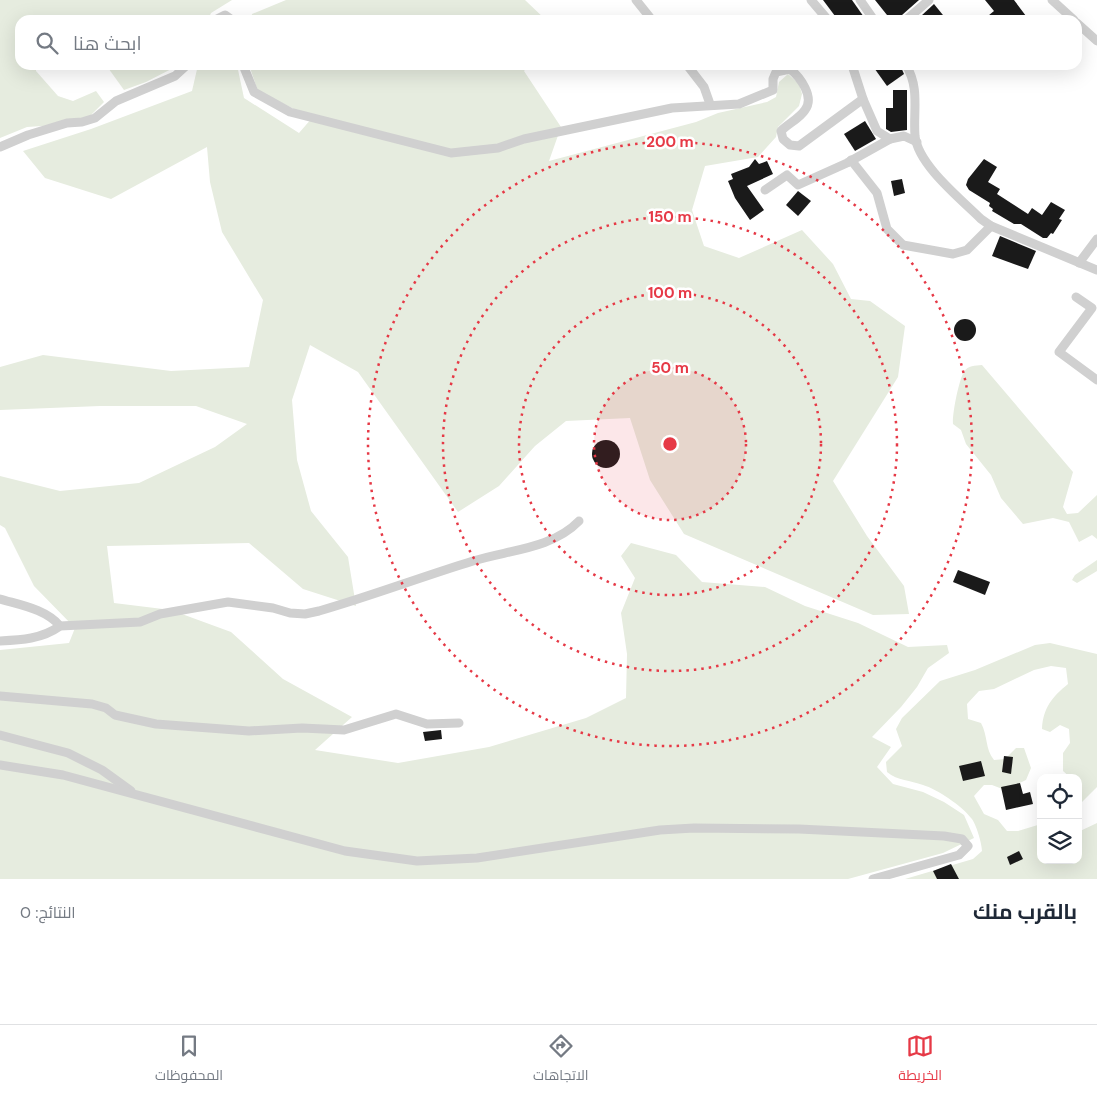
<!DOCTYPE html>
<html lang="ar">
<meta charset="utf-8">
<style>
body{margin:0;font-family:"DM Sans",Cairo,sans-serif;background:#f6f6f7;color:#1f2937;direction:rtl}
.controls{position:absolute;right:15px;bottom:15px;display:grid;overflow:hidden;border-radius:10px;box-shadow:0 5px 20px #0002}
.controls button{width:45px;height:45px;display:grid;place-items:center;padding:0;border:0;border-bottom:1px solid #e0e1e3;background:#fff;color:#1f2937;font:25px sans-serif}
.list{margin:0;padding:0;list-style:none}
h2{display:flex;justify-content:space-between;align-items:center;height:65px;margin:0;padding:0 20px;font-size:21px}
h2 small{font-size:16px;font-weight:400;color:#747a83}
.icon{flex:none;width:28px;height:28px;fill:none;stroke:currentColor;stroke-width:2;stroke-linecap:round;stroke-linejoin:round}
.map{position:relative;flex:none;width:1097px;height:879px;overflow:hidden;direction:ltr}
.search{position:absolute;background:#fff;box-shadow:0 5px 20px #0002;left:15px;right:15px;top:15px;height:55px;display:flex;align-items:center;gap:12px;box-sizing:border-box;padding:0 18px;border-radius:15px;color:#747a83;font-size:19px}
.sheet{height:145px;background:#fff}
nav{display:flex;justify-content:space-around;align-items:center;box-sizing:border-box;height:70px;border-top:1px solid #e0e1e3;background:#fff;font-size:14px;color:#747a83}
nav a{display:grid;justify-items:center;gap:2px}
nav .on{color:#e63946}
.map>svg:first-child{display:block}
.green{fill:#e6ecdf}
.building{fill:#1a1a1a}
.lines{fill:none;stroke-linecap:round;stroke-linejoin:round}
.minor{stroke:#d0d0d0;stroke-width:9}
.ring{fill:none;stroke:#e63946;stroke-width:2.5;stroke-dasharray:2.5 5}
.centre{fill:#e63946;stroke:#fff;stroke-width:2.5}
.ring-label{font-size:15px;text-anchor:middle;font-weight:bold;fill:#e63946;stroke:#fff;stroke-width:5;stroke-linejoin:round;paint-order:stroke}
</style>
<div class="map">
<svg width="1097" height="879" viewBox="0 0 1097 879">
<rect width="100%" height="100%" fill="#fff"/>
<g class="green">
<polygon points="0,0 232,0 211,13 208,20 20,20 20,65 36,65 36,71 58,96 73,101 96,91 104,102 90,116 57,125 27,127 0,138"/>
<polygon points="286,0 525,0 546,20 251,20 252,14"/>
<polygon points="106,65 179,65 146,82 124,90"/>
<polygon points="198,65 237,65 244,98 299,133 312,118 258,91 249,65 529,65 524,71 561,127 549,161 696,122 718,113 767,102 776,97 779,82 788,74 799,84 802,94 799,106 778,127 776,137 758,157 705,166 692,210 704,246 739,258 802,230 833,264 851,299 870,301 905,326 898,377 833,481 867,536 904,586 909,614 873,615 684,534 650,480 630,418 566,421 535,446 499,486 458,512 358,372 310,345 292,400 297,460 311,511 348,557 356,606 303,589 249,543 107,546 114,603 171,610 231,632 283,679 352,717 315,750 398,763 489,747 586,718 626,698 627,654 621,613 635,578 621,556 631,543 676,555 702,582 765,587 805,606 858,623 908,647 947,645 949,653 928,668 917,687 901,707 872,737 891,747 877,767 893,784 923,792 944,802 964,815 974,838 943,853 848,879 0,879 0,650 69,643 75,628 34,586 5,528 0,525 0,476 60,491 139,483 215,447 247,424 196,406 100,406 0,410 0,367 43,355 171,371 249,367 263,300 222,232 210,182 207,147 111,199 45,178 23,151 91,129 192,91"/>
<path d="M982,365L1073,472L1063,507L1067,514L1078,513L1097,495V539L1092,535L1079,542L1069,522L1053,518L1023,524L1001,498L991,475L966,444L961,430L953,424C952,415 959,379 964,372C968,365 975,366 982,365Z"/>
<polygon points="1097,560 1097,571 1077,583 1072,580 1075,575"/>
<path d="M1050,643L1097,654V787L1081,803L1078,802V778H1071L1063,771V753L1070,743L1069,729L1060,725L1050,732L1042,729C1043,708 1052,697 1068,684L1066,668L1051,666L1034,670L994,689L979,691L967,704L968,719L981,723C988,736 985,749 994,760L1005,759L1016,748H1024L1031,768L1026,780L1005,790L992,785H984L974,796L984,814L998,820L1007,831H1018L1041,824V860H1078V832L1097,823V879H905L973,859L982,851C982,844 976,823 971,818C962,806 937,789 923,785C910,780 898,781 887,772L886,762L902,746L896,729L902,718L940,681L975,670L1035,645Z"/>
</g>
<g class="building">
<polygon points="823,0 852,0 866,20 838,20"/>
<polygon points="875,0 919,0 902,15 900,20 891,20"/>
<polygon points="985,0 1014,0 1029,20 983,20 994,11"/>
<polygon points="934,4 947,20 924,20 921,16"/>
<polygon points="872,65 900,65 904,74 887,86"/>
<polygon points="893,90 907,90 907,130 891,132 886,129 886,108 893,108"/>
<polygon points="865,121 876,139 855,151 844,134"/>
<polygon points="755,159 759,164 767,161 773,174 747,186 764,210 750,220 735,198 728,181 733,179 731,174 749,167"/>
<polygon points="984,159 997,167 988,182 1000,189 997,194 1028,214 1032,208 1042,215 1051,202 1065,210 1059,219 1062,220 1053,234 1051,233 1047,238 1043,238 1021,224 1014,224 992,211 993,209 989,206 990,203 969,190 966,185 968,179"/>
<polygon points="902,179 905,193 894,196 891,181"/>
<polygon points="798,191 811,201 798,216 786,205"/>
<polygon points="1000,236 1036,251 1028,269 992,256"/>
<circle cx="965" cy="330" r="11"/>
<circle cx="606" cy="454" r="14"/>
<polygon points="958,570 990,582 985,595 953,582"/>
<polygon points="441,730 442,739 425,741 423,732"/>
<polygon points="1004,756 1013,757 1011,774 1002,772"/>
<polygon points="981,761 985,776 963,781 959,766"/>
<polygon points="1020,783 1023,794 1030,792 1033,804 1006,810 1001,787"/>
<polygon points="1019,851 1023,859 1010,865 1007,857"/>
<polygon points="951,864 959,879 937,879 933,871"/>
</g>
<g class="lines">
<g class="minor">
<polyline points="636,0 652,20"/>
<polyline points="811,0 828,20"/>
<polyline points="860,0 874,20"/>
<polyline points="1052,0 1074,20"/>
<polyline points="215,20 225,15 232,20"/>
<polyline points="906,20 929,0"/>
<polyline points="1077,23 1097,41"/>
<path d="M243,65L254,92L290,112L451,153L498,148L524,139L672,108L739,104L773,90V79L776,72L790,69C800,77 815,97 805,110C800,118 788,124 781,131L783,139L790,145L799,146L863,99L877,131L890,139L904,136L917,142"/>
<polyline points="687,65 704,87 710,104"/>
<polyline points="852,65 863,99"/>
<path d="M906,65C920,88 913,111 915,136C918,165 961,199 981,219L991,226L1097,270"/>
<polyline points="0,147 28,135 67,123 82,122 95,118 116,101 175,76 187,65"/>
<polyline points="851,160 877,193 887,229 903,245 953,254 967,250 991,226"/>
<polyline points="765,190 787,175 798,185 847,163 890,139"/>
<polyline points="1079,263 1097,239"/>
<polyline points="1076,297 1092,308 1059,352 1097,380"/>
<path d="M0,599C20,605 46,609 60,626"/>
<path d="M0,641C21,640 42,639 60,626L140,622L160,614L228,602L273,608L290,613L305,614L319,611C371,596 421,577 473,561C508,550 552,549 579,521"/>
<polyline points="0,696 92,704 106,708 115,715 156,724 249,731 302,728 344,730 396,714 427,724 459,723"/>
<polyline points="0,735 68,753 102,770 131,791"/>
<polyline points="0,765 63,775 345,851 417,861 477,858 660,830 694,828 799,829 944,836 962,839 968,846 959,855 873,879"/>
</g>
</g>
<circle cx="670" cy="444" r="76" fill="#e63946" fill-opacity=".12"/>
<g class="ring">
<circle cx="670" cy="444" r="76"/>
<circle cx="670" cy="444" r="151"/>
<circle cx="670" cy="444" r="227"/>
<circle cx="670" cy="444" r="302"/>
</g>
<circle cx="670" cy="444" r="8" class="centre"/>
<g class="ring-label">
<text x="670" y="147">200 m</text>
<text x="670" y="222">150 m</text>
<text x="670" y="298">100 m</text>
<text x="670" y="373">50 m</text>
</g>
</svg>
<div class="controls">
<button><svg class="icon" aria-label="locate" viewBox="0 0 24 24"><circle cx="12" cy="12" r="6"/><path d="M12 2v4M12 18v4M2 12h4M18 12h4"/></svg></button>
<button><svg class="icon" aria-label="layers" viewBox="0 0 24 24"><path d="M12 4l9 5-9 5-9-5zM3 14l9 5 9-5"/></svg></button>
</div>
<div class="search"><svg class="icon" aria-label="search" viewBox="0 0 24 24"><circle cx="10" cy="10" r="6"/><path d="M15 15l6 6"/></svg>ابحث هنا</div>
</div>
<section class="sheet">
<h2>بالقرب منك<small>النتائج: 0</small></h2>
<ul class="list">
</ul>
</section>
<nav>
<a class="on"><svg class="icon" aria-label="map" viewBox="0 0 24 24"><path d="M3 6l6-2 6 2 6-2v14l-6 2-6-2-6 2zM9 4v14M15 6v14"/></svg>الخريطة</a>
<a><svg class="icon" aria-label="directions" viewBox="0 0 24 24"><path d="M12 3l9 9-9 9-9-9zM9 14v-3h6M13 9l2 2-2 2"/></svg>الاتجاهات</a>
<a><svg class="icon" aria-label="saved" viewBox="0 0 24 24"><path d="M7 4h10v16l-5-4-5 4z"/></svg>المحفوظات</a>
</nav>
